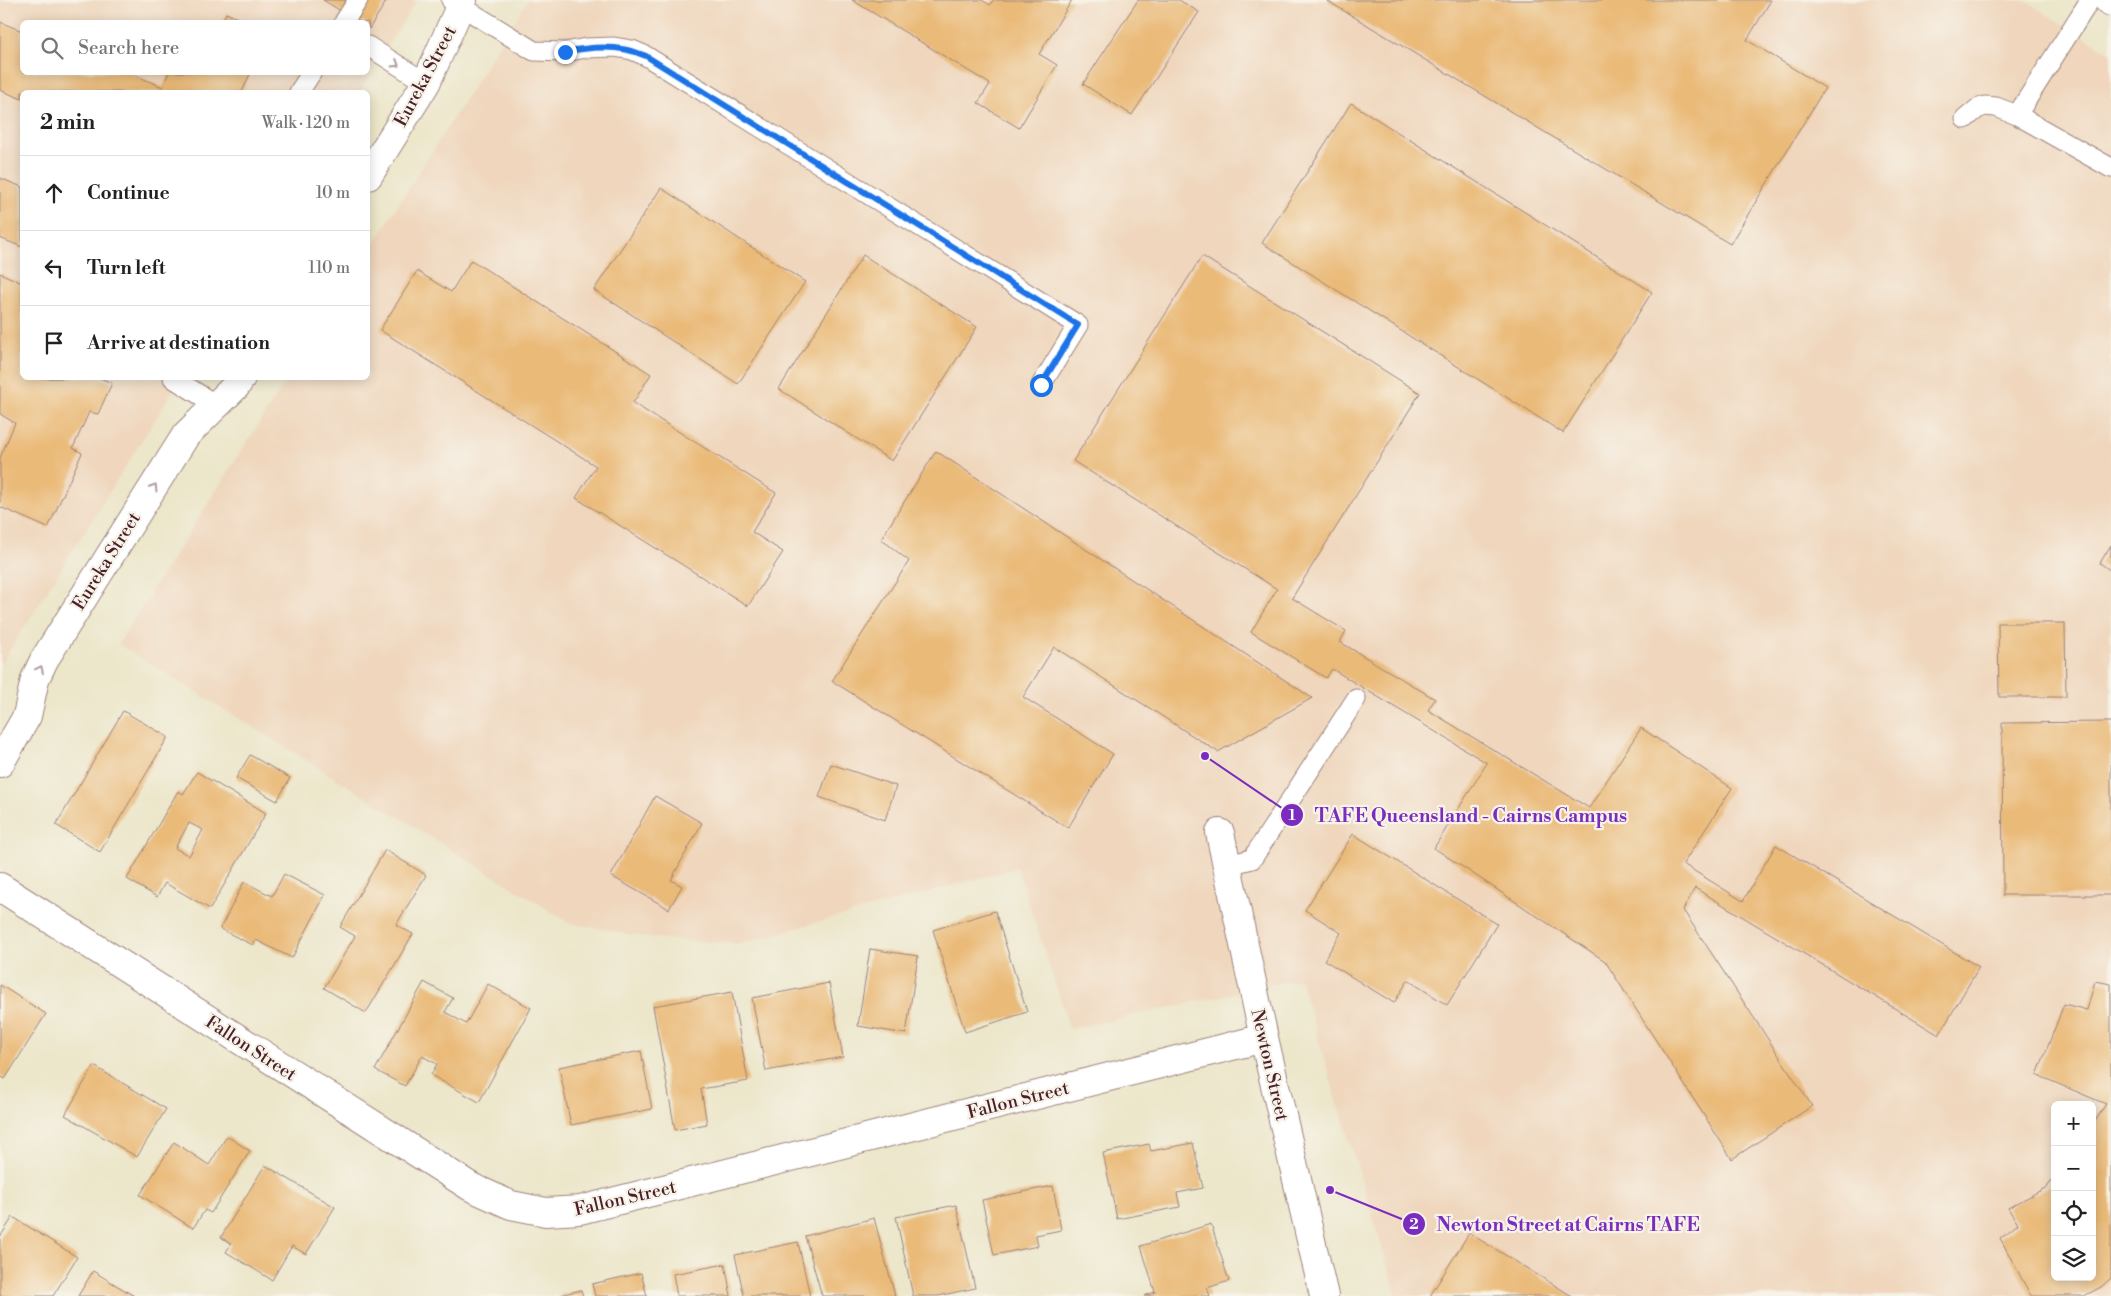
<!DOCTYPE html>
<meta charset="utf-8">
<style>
body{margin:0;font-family:"Libre Bodoni",serif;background:#f6f6f6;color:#222}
.controls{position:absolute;right:15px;bottom:15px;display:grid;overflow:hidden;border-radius:8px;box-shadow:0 2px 12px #0003}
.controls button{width:45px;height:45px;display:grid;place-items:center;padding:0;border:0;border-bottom:1px solid #e0e0e0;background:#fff;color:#222;font:25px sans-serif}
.stop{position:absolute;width:15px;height:15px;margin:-11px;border:4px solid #1a73e8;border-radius:50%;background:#fff}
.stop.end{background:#1a73e8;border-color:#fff;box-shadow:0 1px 5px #0008}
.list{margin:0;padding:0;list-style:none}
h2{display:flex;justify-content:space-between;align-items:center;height:65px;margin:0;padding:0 20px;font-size:21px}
h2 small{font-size:16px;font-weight:400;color:#767676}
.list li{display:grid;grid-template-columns:32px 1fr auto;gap:15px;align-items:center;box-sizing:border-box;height:75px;padding:0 20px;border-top:1px solid #e0e0e0}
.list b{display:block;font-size:19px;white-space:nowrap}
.list em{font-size:16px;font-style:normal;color:#767676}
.icon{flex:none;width:28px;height:28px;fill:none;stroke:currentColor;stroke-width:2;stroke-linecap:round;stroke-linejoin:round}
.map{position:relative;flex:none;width:2111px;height:1296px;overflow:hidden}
.search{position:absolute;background:#fff;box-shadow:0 2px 12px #0003;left:20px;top:20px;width:350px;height:55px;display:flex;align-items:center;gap:12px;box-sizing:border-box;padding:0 18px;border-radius:8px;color:#767676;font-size:19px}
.panel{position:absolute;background:#fff;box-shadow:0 2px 12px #0003;left:20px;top:90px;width:350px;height:290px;border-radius:8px}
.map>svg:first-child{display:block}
.built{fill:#efd6bc;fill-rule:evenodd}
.building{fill:#eaba78;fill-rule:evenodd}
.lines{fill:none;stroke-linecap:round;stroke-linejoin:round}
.service-casing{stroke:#9b827a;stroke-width:21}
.minor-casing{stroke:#9b827a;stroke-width:30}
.tertiary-casing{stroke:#9b827a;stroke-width:30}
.service{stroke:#fff;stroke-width:19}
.minor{stroke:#fff;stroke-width:28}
.tertiary{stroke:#fff;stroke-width:28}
.oneway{stroke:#ae9aa0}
.route{stroke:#1a73e8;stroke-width:6}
.labels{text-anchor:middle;stroke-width:4.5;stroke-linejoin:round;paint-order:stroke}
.street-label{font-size:18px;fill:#4a1f2b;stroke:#f7f3e8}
.leader{fill:none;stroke:#7b2cbf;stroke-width:2}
.callout-dot{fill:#7b2cbf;stroke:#f7f3e8;stroke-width:2}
.mark-label{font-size:15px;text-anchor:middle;font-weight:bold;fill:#fff}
.callout-label{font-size:19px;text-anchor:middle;font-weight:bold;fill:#7b2cbf;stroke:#f7f3e8;stroke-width:4.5;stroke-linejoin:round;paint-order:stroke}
</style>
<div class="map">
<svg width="2111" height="1296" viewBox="0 0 2111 1296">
<rect width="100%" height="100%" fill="#f7f3e8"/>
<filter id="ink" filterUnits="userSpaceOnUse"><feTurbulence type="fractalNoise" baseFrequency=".02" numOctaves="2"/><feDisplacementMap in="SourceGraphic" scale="10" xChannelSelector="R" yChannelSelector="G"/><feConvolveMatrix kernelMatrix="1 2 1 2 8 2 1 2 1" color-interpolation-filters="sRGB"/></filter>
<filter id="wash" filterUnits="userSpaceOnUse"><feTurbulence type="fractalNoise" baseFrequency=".0096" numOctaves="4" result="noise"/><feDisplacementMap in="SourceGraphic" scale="20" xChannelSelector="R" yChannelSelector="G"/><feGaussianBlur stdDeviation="1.12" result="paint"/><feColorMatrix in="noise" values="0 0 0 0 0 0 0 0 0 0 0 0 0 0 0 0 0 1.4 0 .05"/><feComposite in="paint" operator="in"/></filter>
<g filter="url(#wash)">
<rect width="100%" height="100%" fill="#ece6ca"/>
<g class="built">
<path d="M0,0H417L359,92H22V378H181L0,666ZM22,22H368V72H22Z"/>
<path d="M528,0H2023L2111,53V1296H1397L1300,979L1070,1029L1017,868L738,944L644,937L570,923L118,644L288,378H368V253ZM2055,1105H2092V1277H2055Z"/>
</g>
<g id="blocks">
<g class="building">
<polygon points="323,0 387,0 369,29 368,22 359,22"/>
<polygon points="852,0 982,0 990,5 993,0 1072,0 1039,54 1057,65 1019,128 978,103 990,84"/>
<polygon points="1138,0 1179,0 1199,12 1132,115 1083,84"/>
<polygon points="1326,0 1771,0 1747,40 1825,88 1730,244"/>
<polygon points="226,13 246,22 222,22"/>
<polygon points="0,22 22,31 22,72 127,72 163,87 169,72 251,72 242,92 22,92 22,99 0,90"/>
<polygon points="1351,103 1652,292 1563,433 1262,243"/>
<polygon points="0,178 22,187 22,247 0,238"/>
<polygon points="661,188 805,282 738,384 594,290"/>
<polygon points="863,255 977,327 892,461 779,389"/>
<polygon points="1202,256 1420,393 1292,598 1346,631 1340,642 1435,699 1428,710 1589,808 1641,728 1732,788 1683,864 1743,901 1776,845 1979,967 1939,1035 1695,888 1683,910 1812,1106 1732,1159 1605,961 1434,848 1487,763 1332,669 1326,678 1251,632 1277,589 1073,461"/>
<polygon points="471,260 651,374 633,403 776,493 752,532 783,552 748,606 576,498 596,466 380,330 417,271 451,292"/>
<polygon points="0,273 22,283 22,378 100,378 112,383 98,414 89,412 73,448 82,453 48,528 0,507 0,458 15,423 0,414"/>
<polygon points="936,451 1312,698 1218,752 1054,647 1023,697 1113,754 1068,828 832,681 909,561 881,539"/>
<polygon points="2111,545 2111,571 2100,563"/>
<polygon points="1998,623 2065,623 2066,697 1999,697"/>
<polygon points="123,711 168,737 100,852 56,825"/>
<polygon points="2111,722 2111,895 2003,895 2002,723"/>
<polygon points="250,755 290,778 277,801 236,778"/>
<polygon points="831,764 896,786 885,820 819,797"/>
<path d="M197,772L266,813L210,909L165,883L157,897L127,879L178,791L183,794ZM189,823L203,830L189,856L175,848Z"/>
<polygon points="655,796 702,823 671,880 682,886 669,909 611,876"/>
<polygon points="1353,834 1497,924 1447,1005 1408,980 1394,1003 1324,960 1341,933 1305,910"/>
<polygon points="385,850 426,875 396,925 413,934 366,1013 324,988 355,936 340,927"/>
<polygon points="284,874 325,895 292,958 256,940 253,945 220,929 244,882 272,896"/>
<polygon points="995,911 1027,1012 965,1032 933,930"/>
<polygon points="870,949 918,956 906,1034 858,1026"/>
<polygon points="2095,981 2111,984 2111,1278 2101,1287 2084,1296 2031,1296 2000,1238 2018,1224 2008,1208 2047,1187 2055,1177 2055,1277 2092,1277 2092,1126 2106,1104 2037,1075 2064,1004 2087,1010"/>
<polygon points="424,982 453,998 445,1012 466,1024 488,984 531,1008 479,1102 431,1075 437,1064 422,1056 405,1086 375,1070"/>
<polygon points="829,983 843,1057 766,1071 752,998"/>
<polygon points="0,985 46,1014 5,1079 0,1076"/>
<polygon points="732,992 748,1081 701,1089 707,1124 675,1130 653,1006"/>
<polygon points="641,1051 652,1109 571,1125 559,1067"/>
<polygon points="94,1066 166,1109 137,1157 65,1115"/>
<polygon points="227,1136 250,1151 211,1213 205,1210 193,1228 140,1195 174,1142 209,1165"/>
<polygon points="1193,1143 1203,1188 1177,1193 1180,1207 1117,1219 1103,1153 1149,1144 1151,1151"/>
<polygon points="265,1165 335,1207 306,1254 292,1246 272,1280 226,1252 231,1244 221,1237"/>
<polygon points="1053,1186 1061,1230 1036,1235 1038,1246 994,1255 982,1200"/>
<polygon points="956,1205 975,1288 938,1296 913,1296 896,1217"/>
<polygon points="13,1217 77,1257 53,1296 0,1296 0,1237"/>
<polygon points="874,1218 895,1296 822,1296 805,1236"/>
<polygon points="1211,1224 1229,1281 1207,1288 1210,1296 1144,1296 1155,1292 1141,1246"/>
<polygon points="1469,1233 1572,1296 1430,1296"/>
<polygon points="798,1242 810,1296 744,1296 735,1255"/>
<polygon points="725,1264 731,1296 677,1296 673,1274"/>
<polygon points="93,1271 134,1296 78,1296"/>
<polygon points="641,1273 647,1296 595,1296 592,1284"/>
<polygon points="581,1290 583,1296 560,1296 560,1295"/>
</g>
</g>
</g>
<g filter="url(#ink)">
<use href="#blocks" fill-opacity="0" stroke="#9b827a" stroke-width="1"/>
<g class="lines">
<defs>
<g id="service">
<polyline points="451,0 534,51 565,52 586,48 614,47 632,50 646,56 1078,325 1041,385"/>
<polyline points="344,22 358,0"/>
<polyline points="368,46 426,83"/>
<polyline points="299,92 312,72"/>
<polyline points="2017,115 2090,0"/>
<polyline points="1965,119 1977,109 1985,106 1996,107 2017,115 2111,168"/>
<polyline points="173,378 216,405"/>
<polyline points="1228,865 1252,859 1356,699"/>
</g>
<g id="minor">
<polyline points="368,176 426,83 463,0"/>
<polyline points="0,763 27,716 35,679 44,660 186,435 236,386 241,378"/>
<polyline points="1220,833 1264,1038 1324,1296"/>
<polyline points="0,887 471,1187 511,1205 546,1212 580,1210 1264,1038"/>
</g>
<polyline id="tertiary" points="2108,0 2111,2"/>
</defs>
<use href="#service" class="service-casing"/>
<use href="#minor" class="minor-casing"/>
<use href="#tertiary" class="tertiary-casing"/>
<use href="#service" class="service"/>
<use href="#minor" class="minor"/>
<use href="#tertiary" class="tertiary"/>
</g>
<defs><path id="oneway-chevron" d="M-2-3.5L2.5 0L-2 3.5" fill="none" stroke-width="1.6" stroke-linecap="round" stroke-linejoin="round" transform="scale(1.25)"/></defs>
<g class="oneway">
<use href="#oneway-chevron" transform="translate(396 64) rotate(32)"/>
<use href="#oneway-chevron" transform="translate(154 487) rotate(-58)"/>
<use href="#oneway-chevron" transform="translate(40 669) rotate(-64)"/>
</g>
</g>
<g class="lines" filter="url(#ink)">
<path class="route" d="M565,52C592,46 620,44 646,56L1078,325L1041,385"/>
</g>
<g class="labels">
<g class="street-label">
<text transform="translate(425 76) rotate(-62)" y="6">Eureka Street</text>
<text transform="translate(106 561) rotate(-58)" y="6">Eureka Street</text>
<text transform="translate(251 1048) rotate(33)" y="6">Fallon Street</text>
<text transform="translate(1270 1065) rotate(77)" y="6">Newton Street</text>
<text transform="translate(1018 1100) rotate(-14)" y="6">Fallon Street</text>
<text transform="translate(625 1198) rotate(-13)" y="6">Fallon Street</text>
</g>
</g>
<path class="leader" d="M1205 756L1292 815M1330 1190L1414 1224"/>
<g class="callout-dot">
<circle cx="1205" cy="756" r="5"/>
<circle cx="1330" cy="1190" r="5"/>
<circle cx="1292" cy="815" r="12"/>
<circle cx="1414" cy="1224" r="12"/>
</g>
<g class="mark-label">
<text x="1292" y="820">1</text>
<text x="1414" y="1229">2</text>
</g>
<g class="callout-label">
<text x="1471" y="822">TAFE Queensland - Cairns Campus</text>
<text x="1568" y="1231">Newton Street at Cairns TAFE</text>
</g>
</svg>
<div class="controls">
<button>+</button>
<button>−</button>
<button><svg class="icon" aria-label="locate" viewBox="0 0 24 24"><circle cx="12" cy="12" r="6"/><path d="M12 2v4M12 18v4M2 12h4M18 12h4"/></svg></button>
<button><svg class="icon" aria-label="layers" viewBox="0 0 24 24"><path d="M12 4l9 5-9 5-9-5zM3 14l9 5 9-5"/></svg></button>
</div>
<div class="stop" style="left:1041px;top:385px"></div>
<div class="stop end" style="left:565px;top:52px"></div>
<div class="search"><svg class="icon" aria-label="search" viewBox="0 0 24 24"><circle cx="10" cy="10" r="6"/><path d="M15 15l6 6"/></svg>Search here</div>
<section class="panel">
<h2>2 min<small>Walk · 120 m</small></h2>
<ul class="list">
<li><svg class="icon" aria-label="ahead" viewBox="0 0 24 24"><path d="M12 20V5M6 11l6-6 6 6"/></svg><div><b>Continue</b></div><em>10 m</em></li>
<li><svg class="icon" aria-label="left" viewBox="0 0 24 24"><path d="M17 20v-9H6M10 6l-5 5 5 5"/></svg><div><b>Turn left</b></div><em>110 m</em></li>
<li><svg class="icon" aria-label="arrive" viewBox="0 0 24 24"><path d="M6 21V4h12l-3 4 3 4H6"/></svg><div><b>Arrive at destination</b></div></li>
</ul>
</section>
</div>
